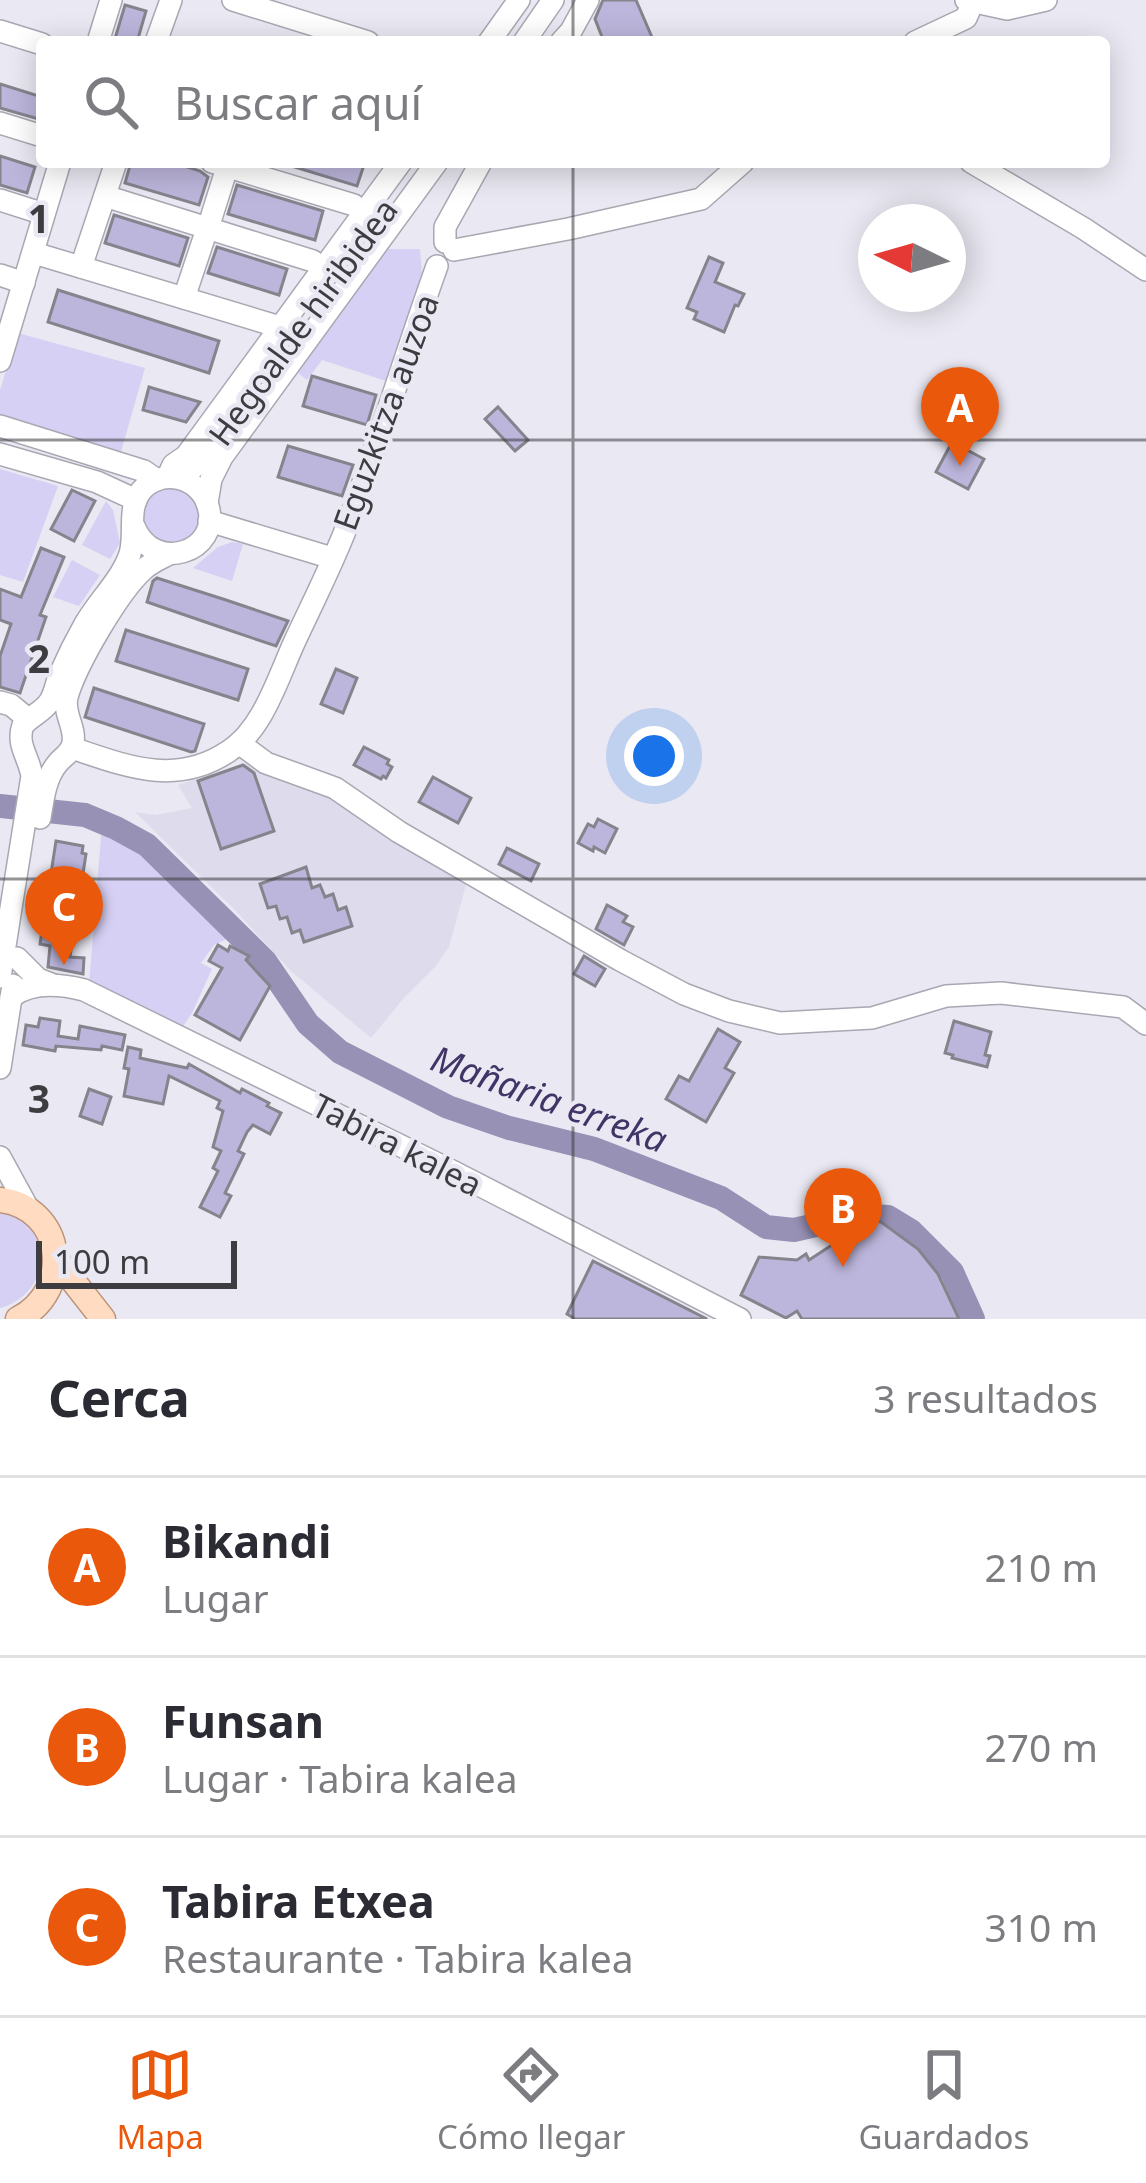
<!DOCTYPE html>
<html lang="es">
<meta charset="utf-8">
<style>
body{margin:0;font-family:"Noto Sans",sans-serif;background:#f7f7f7;color:#2b2b33}
.compass{position:absolute;left:858px;top:204px;width:108px;height:108px;border-radius:50%;background:#fff;box-shadow:0 6px 30px #0003;rotate:275deg}
.scale{position:absolute;left:36px;bottom:30px;width:201px;box-sizing:border-box;padding-left:12px;border:6px solid #3d3c40;border-top:0;font-size:33px;line-height:42px;white-space:nowrap;color:#3d3c40;-webkit-text-stroke:9px #eae8f2;paint-order:stroke}
.you{position:absolute;left:654px;top:756px;width:42px;height:42px;margin:-30px;border:9px solid #fff;border-radius:50%;background:#1a73e8;box-shadow:0 0 0 18px #1a73e833}
.badge{display:grid;place-items:center;width:78px;height:78px;border-radius:50%;background:#ea580c;color:#fff;font-size:39px;font-weight:700}
.pin{position:absolute;translate:-50% -99px;filter:drop-shadow(0 3px 6px #0008)}
.pin::after{content:'';position:absolute;top:63px;width:42px;height:36px;background:inherit;clip-path:polygon(0 0,100% 0,50% 100%)}
.list{margin:0;padding:0;list-style:none}
h2{display:flex;justify-content:space-between;align-items:center;height:156px;margin:0;padding:0 48px;font-size:51px}
h2 small{font-size:39px;font-weight:400;color:#7c7c81}
.list li{display:grid;grid-template-columns:78px 1fr auto;gap:36px;align-items:center;box-sizing:border-box;height:180px;padding:0 48px;border-top:3px solid #e1e1e2}
.list b{display:block;font-size:45px;white-space:nowrap}
.list p{margin:0;font-size:39px;white-space:nowrap;color:#7c7c81}
.list em{font-size:39px;font-style:normal;color:#7c7c81}
.icon{flex:none;width:66px;height:66px;fill:none;stroke:currentColor;stroke-width:2;stroke-linecap:round;stroke-linejoin:round}
.map{position:relative;flex:none;width:1146px;height:1319px;overflow:hidden}
.search{position:absolute;background:#fff;box-shadow:0 6px 30px #0003;left:36px;right:36px;top:36px;height:132px;display:flex;align-items:center;gap:30px;box-sizing:border-box;padding:0 42px;border-radius:12px;color:#7c7c81;font-size:45px}
.sheet{height:696px;background:#fff}
nav{display:flex;justify-content:space-around;align-items:center;box-sizing:border-box;height:168px;border-top:3px solid #e1e1e2;background:#fff;font-size:33px;color:#7c7c81}
nav a{display:grid;justify-items:center;gap:6px}
nav .on{color:#ea580c}
.map>svg:first-child{display:block}
.built{fill:#dedbed}
.green{fill:#d6d0f4}
.lines{fill:none;stroke-linecap:round;stroke-linejoin:round}
.river{stroke:#9891b6;stroke-width:24}
.building{fill:#bdb6dc;stroke:#85848d;stroke-width:3}
.minor-casing{stroke:#a9a7b1;stroke-width:24}
.major-casing{stroke:#bb947a;stroke-width:27}
.minor{stroke:#fff;stroke-width:21}
.major{stroke:#ffdbc2;stroke-width:24}
.grid{fill:none;stroke:#3d3c40;stroke-width:3;stroke-opacity:0.55}
.labels{text-anchor:middle;stroke-width:9;stroke-linejoin:round;paint-order:stroke}
.street-label{font-size:33px;fill:#3d3c40;stroke:#eae8f2}
.water-label{font-size:36px;font-style:italic;fill:#413466;stroke:#eae8f2}
.grid-label{font-size:39px;text-anchor:middle;font-weight:bold;fill:#3d3c40;stroke:#eae8f2;stroke-width:9;stroke-linejoin:round;paint-order:stroke}
</style>
<div class="map">
<svg width="1146" height="1319" viewBox="0 0 1146 1319">
<rect width="100%" height="100%" fill="#eae8f2"/>
<polygon class="built" points="250,762 315,787 467,881 449,947 435,967 404,998 371,1038 291,971 235,910 135,812 156,815 192,808 178,785"/>
<g class="green">
<polygon points="386,249 420,249 422,274 386,381 322,360 307,380 298,373"/>
<polygon points="18,333 145,368 120,455 0,416 0,390"/>
<polygon points="0,469 58,486 23,582 0,575"/>
<path d="M170,484L196,496L201,523C199,526 191,537 189,539C169,553 137,535 142,510C143,504 148,498 151,492Z"/>
<polygon points="106,501 113,510 120,543 110,559 82,545"/>
<polygon points="232,542 243,544 232,581 193,568 218,547"/>
<polygon points="72,560 100,575 79,606 53,597"/>
<polygon points="102,824 144,844 229,938 214,945 201,963 212,969 192,1013 180,1031 89,985"/>
<path d="M0,1211C10,1214 19,1217 26,1224C57,1253 37,1299 0,1308Z"/>
</g>
<g class="lines">
<polyline class="river" points="0,806 85,815 116,828 147,845 265,961 308,1024 340,1052 448,1107 509,1128 594,1149 721,1198 766,1227 794,1230 859,1215 888,1217 911,1231 952,1272 973,1319"/>
</g>
<g class="building">
<polygon points="603,0 636,0 654,42 604,42 595,19"/>
<polygon points="125,5 146,11 137,42 114,42"/>
<polygon points="0,84 42,97 42,120 0,108"/>
<polygon points="0,156 35,167 27,193 0,185"/>
<polygon points="131,162 172,162 200,171 208,177 199,205 125,183"/>
<polygon points="289,162 365,162 357,186 288,165"/>
<polygon points="237,185 323,211 315,240 228,214"/>
<polygon points="114,215 188,238 179,266 105,243"/>
<polygon points="217,247 287,269 279,295 208,273"/>
<polygon points="709,257 723,263 715,282 744,294 738,306 735,305 724,332 694,319 697,312 687,308"/>
<polygon points="58,290 219,341 209,373 48,322"/>
<polygon points="312,376 376,395 367,425 303,406"/>
<polygon points="149,387 200,402 186,422 143,410"/>
<polygon points="498,407 528,440 515,451 485,419"/>
<polygon points="952,442 984,459 968,489 936,472"/>
<polygon points="288,446 353,465 342,496 278,477"/>
<polygon points="72,490 95,501 74,541 51,529"/>
<polygon points="41,548 64,557 40,615 46,617 20,693 0,687 0,656 11,624 0,620 0,589 21,597"/>
<polygon points="157,578 226,600 288,621 276,646 217,626 147,602 153,581"/>
<polygon points="126,630 248,669 238,700 116,661"/>
<polygon points="336,669 357,678 343,713 321,704"/>
<polygon points="94,688 204,724 195,751 191,752 85,717"/>
<polygon points="364,747 389,760 387,764 392,767 386,778 383,776 381,779 354,765"/>
<polygon points="243,765 254,773 274,831 221,849 198,781"/>
<polygon points="433,777 471,798 458,823 419,802"/>
<polygon points="598,819 617,829 605,853 594,847 593,851 578,843 588,824 594,827"/>
<polygon points="56,841 83,846 82,853 86,854 70,957 84,958 83,974 48,967 50,946 40,944"/>
<polygon points="507,848 539,864 531,881 499,864"/>
<polygon points="306,867 312,888 320,885 325,897 333,894 338,910 346,907 352,926 304,942 300,930 292,933 287,917 280,919 276,906 268,908 260,884"/>
<polygon points="607,905 627,916 623,922 633,927 624,945 596,929"/>
<polygon points="218,945 228,951 230,946 249,956 246,960 270,986 240,1040 195,1015 222,968 209,961"/>
<polygon points="584,956 605,969 595,986 574,974"/>
<polygon points="40,1018 60,1021 58,1036 78,1039 80,1026 125,1035 122,1050 102,1046 101,1050 56,1046 55,1051 23,1045 26,1025 38,1027"/>
<polygon points="954,1021 991,1032 985,1055 990,1056 987,1067 952,1058 953,1055 945,1053"/>
<polygon points="718,1029 740,1042 725,1068 734,1073 706,1122 666,1099 679,1076 689,1081"/>
<polygon points="128,1047 141,1050 140,1058 187,1068 189,1064 240,1093 242,1089 269,1103 267,1106 281,1113 270,1134 253,1125 247,1132 238,1151 244,1154 225,1193 231,1196 220,1217 200,1207 218,1171 213,1168 221,1151 213,1147 223,1111 217,1108 220,1101 169,1076 163,1104 124,1096 129,1069 124,1068"/>
<polygon points="89,1089 111,1097 102,1124 80,1116"/>
<polygon points="870,1220 881,1222 918,1249 938,1274 959,1319 802,1319 797,1311 786,1318 741,1295 759,1257 797,1260 806,1254 809,1260"/>
<polygon points="593,1261 707,1319 575,1319 567,1314"/>
</g>
<g class="lines">
<defs>
<g id="minor">
<polyline points="233,0 368,42"/>
<polyline points="966,0 1007,9 1046,0"/>
<polyline points="0,31 42,44"/>
<polyline points="98,42 111,0"/>
<polyline points="156,42 171,0"/>
<polyline points="489,42 519,0"/>
<polyline points="524,42 553,0"/>
<polyline points="561,42 571,31 588,0"/>
<polyline points="915,42 966,18 973,2"/>
<polyline points="0,123 42,136"/>
<polyline points="212,162 354,205"/>
<polyline points="971,162 1083,228 1146,270"/>
<polyline points="105,196 313,261"/>
<polyline points="0,200 44,214"/>
<polyline points="208,228 225,174"/>
<polyline points="445,242 445,227 481,162"/>
<polyline points="454,250 568,229 701,199 743,162"/>
<polyline points="34,253 280,327"/>
<polyline points="81,267 116,162"/>
<polyline points="0,275 24,283"/>
<polyline points="184,298 205,235"/>
<polyline points="0,361 60,162"/>
<polyline points="0,426 144,471 157,480"/>
<polyline points="0,454 97,482 136,500"/>
<polyline points="169,474 173,465 186,456 401,162"/>
<polyline points="181,478 199,463 222,434"/>
<polyline points="207,503 211,479 222,457 437,162"/>
<polyline points="209,521 332,558"/>
<polyline points="0,702 11,705 28,719"/>
<polyline points="239,743 266,763 335,788 399,832 620,960 684,994 729,1011 780,1023 872,1018 946,996 1001,993 1123,1007 1146,1024"/>
<path d="M72,748C126,766 176,787 229,751C263,729 278,678 294,643C312,604 332,565 347,526C380,440 406,352 437,266"/>
<path d="M40,818C43,800 45,779 57,764C63,756 71,754 73,743C76,727 63,714 67,697C76,665 119,591 144,569C152,562 160,559 169,554"/>
<polyline points="17,958 38,979 51,984"/>
<path d="M0,977L32,776C29,757 16,745 23,725C31,716 44,711 50,701C55,693 56,683 60,674C67,658 76,640 85,624C98,601 122,579 130,554C136,533 127,509 141,491C161,467 200,477 208,506C222,552 153,575 134,526"/>
<path d="M11,997C32,981 60,984 84,990L450,1170L740,1319"/>
<polyline points="0,1068 13,985"/>
<polyline points="0,1157 29,1210"/>
</g>
<g id="major">
<path d="M0,1200C65,1208 74,1290 18,1319"/>
<polyline points="56,1259 103,1319"/>
</g>
</defs>
<use href="#minor" class="minor-casing"/>
<use href="#major" class="major-casing"/>
<use href="#minor" class="minor"/>
<use href="#major" class="major"/>
</g>
<path class="grid" d="M573,0V42M573,162V1319M0,440H1146M0,879H1146"/>
<g class="labels">
<g class="street-label">
<text transform="translate(303 322) rotate(-54)" y="12">Hegoalde hiribidea</text>
<text transform="translate(386 412) rotate(-70)" y="12">Eguzkitza auzoa</text>
<text transform="translate(397 1145) rotate(27)" y="12">Tabira kalea</text>
</g>
<g class="water-label">
<text transform="translate(549 1099) rotate(20)" y="13">Mañaria erreka</text>
</g>
</g>
<g class="grid-label">
<text x="39" y="233">1</text>
<text x="39" y="673">2</text>
<text x="39" y="1113">3</text>
</g>
</svg>
<svg class="compass" viewBox="-18 -18 36 36"><path d="M0-13l5 13h-10z" fill="#e53935"/><path d="M0 13l5-13h-10z" fill="#7c7c81"/></svg>
<div class="scale">100 m</div>
<div class="you"></div>
<div class="pin badge" style="left:960px;top:466px">A</div>
<div class="pin badge" style="left:843px;top:1267px">B</div>
<div class="pin badge" style="left:64px;top:965px">C</div>
<div class="search"><svg class="icon" aria-label="search" viewBox="0 0 24 24"><circle cx="10" cy="10" r="6"/><path d="M15 15l6 6"/></svg>Buscar aquí</div>
</div>
<section class="sheet">
<h2>Cerca<small>3 resultados</small></h2>
<ul class="list">
<li><span class="badge">A</span><div><b>Bikandi</b><p>Lugar</p></div><em>210 m</em></li>
<li><span class="badge">B</span><div><b>Funsan</b><p>Lugar · Tabira kalea</p></div><em>270 m</em></li>
<li><span class="badge">C</span><div><b>Tabira Etxea</b><p>Restaurante · Tabira kalea</p></div><em>310 m</em></li>
</ul>
</section>
<nav>
<a class="on"><svg class="icon" aria-label="map" viewBox="0 0 24 24"><path d="M3 6l6-2 6 2 6-2v14l-6 2-6-2-6 2zM9 4v14M15 6v14"/></svg>Mapa</a>
<a><svg class="icon" aria-label="directions" viewBox="0 0 24 24"><path d="M12 3l9 9-9 9-9-9zM9 14v-3h6M13 9l2 2-2 2"/></svg>Cómo llegar</a>
<a><svg class="icon" aria-label="saved" viewBox="0 0 24 24"><path d="M7 4h10v16l-5-4-5 4z"/></svg>Guardados</a>
</nav>
